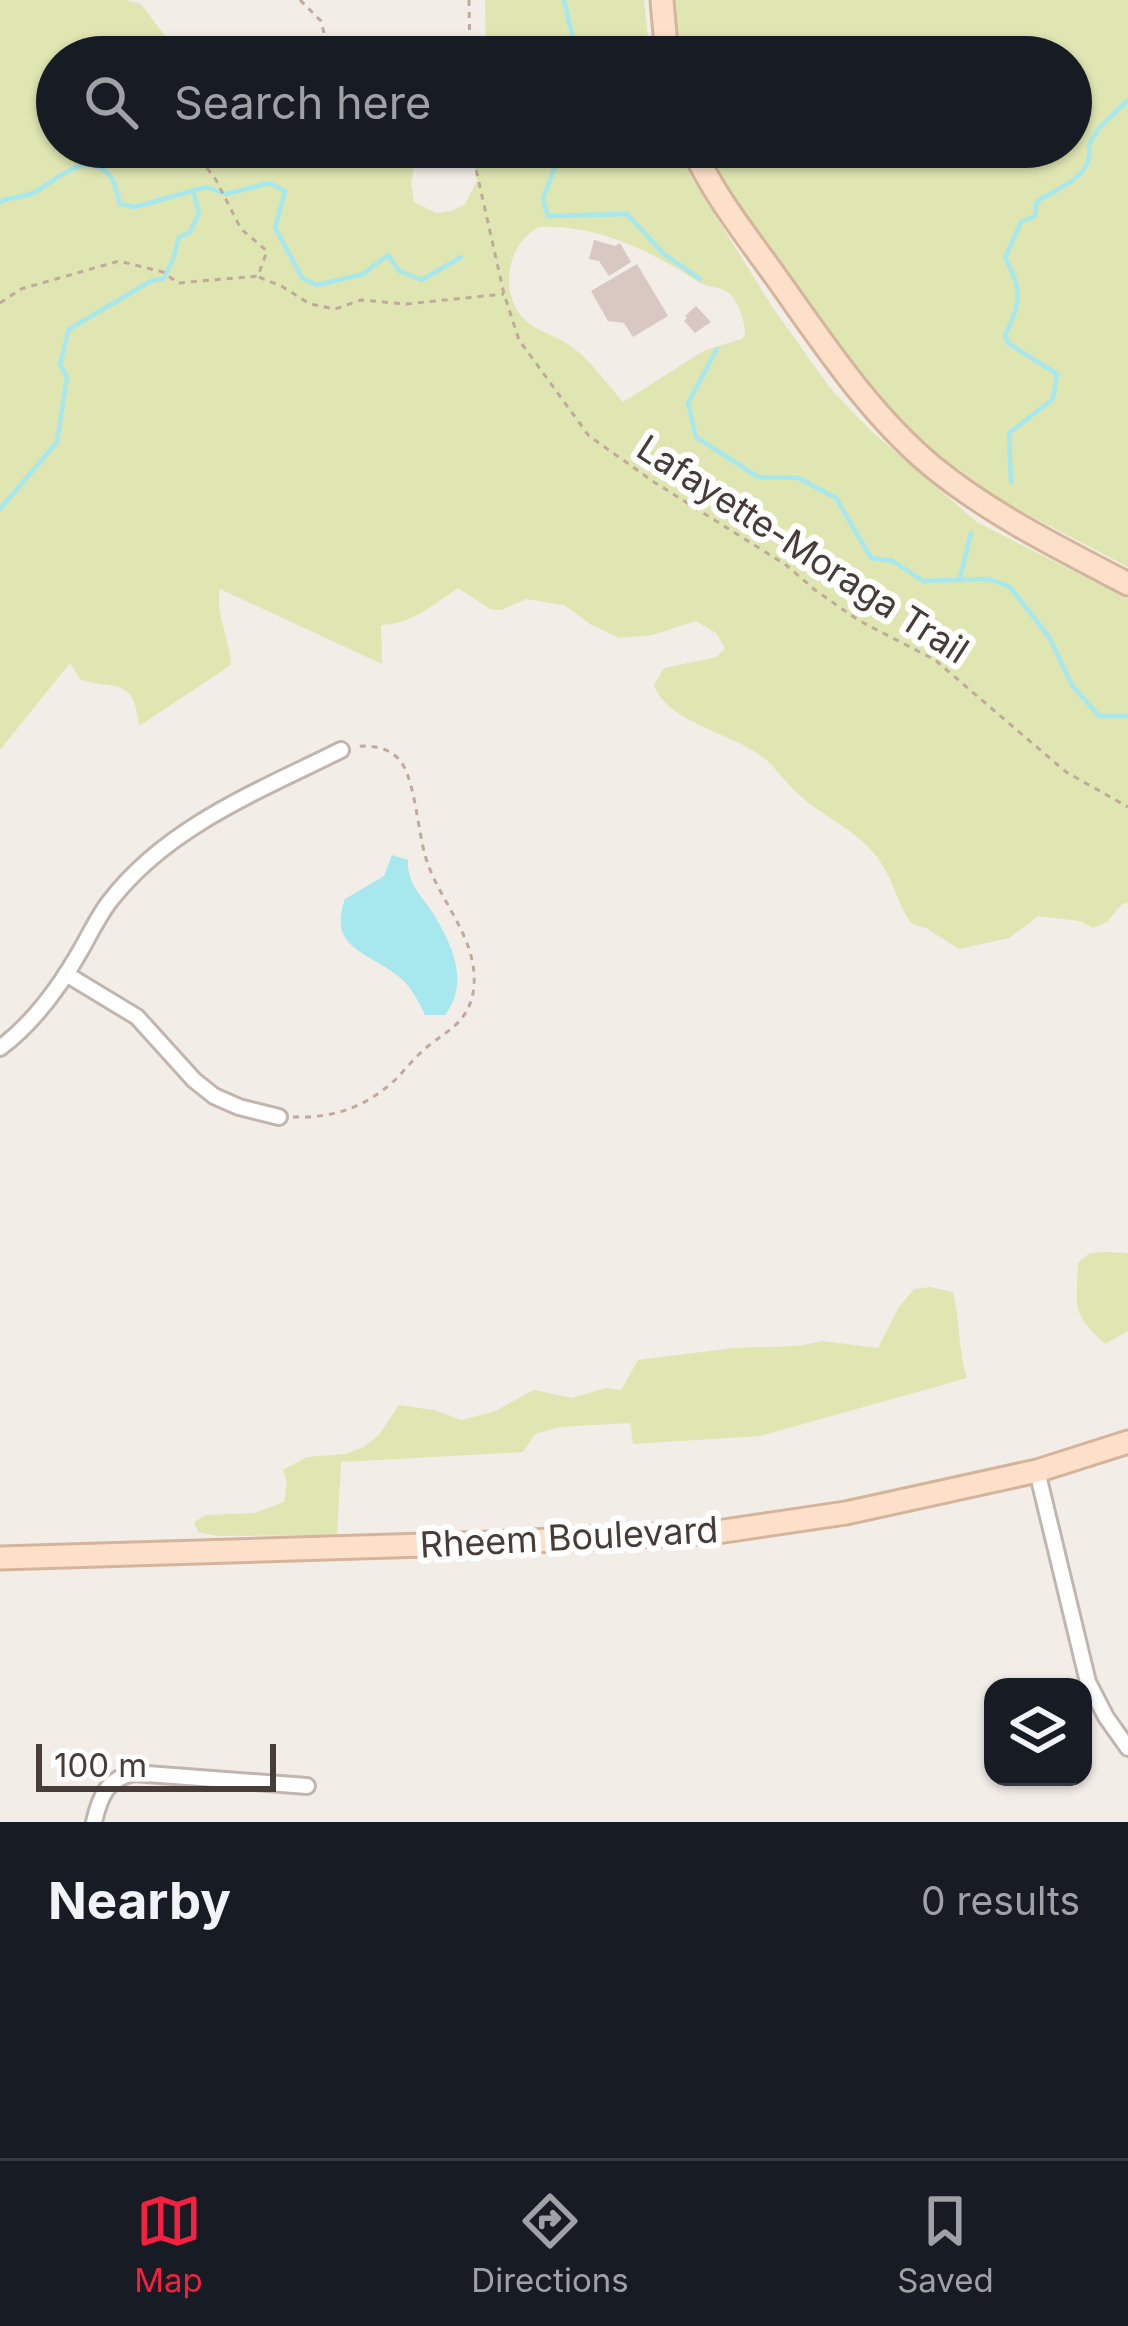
<!DOCTYPE html>
<style>
body{margin:0;font-family:Inter,sans-serif;background:#242831;color:#f1f3f6}
.controls{position:absolute;right:36px;bottom:36px;display:grid;overflow:hidden;border-radius:24px;box-shadow:0 3px 9px #0004}
.controls button{width:108px;height:108px;display:grid;place-items:center;padding:0;border:0;border-bottom:3px solid #363941;background:#171b24;color:#f1f3f6;font:60px sans-serif}
.scale{position:absolute;left:36px;bottom:30px;width:240px;box-sizing:border-box;padding-left:12px;border:6px solid #473c37;border-top:0;font-size:33px;line-height:42px;white-space:nowrap;color:#473c37;-webkit-text-stroke:9px #fff;paint-order:stroke}
.list{margin:0;padding:0;list-style:none}
h2{display:flex;justify-content:space-between;align-items:center;height:156px;margin:0;padding:0 48px;font-size:51px}
h2 small{font-size:39px;font-weight:400;color:#9ea1a6}
.icon{flex:none;width:66px;height:66px;fill:none;stroke:currentColor;stroke-width:2;stroke-linecap:round;stroke-linejoin:round}
.map{position:relative;flex:none;width:1128px;height:1822px;overflow:hidden}
.search{position:absolute;background:#171b24;box-shadow:0 3px 9px #0004;left:36px;right:36px;top:36px;height:132px;display:flex;align-items:center;gap:30px;box-sizing:border-box;padding:0 42px;border-radius:66px;color:#9ea1a6;font-size:45px}
.sheet{height:336px;background:#171b24}
nav{display:flex;justify-content:space-around;align-items:center;box-sizing:border-box;height:168px;border-top:3px solid #363941;background:#171b24;font-size:33px;color:#9ea1a6}
nav a{display:grid;justify-items:center;gap:6px}
nav .on{color:#f32041}
.map>svg:first-child{display:block}
.green{fill:#dfe6b2;fill-rule:evenodd}
.water{fill:#a7e7ee}
.lines{fill:none;stroke-linecap:round;stroke-linejoin:round}
.stream{stroke:#a7e7ee;stroke-width:4.5}
.building{fill:#d8c8c1}
.street-casing{stroke:#c2b5ae;stroke-width:20}
.secondary-casing{stroke:#d5b49c;stroke-width:27}
.path{stroke:#c0a99d;stroke-width:3;stroke-dasharray:6 6;stroke-linecap:butt}
.street{stroke:#fff;stroke-width:14}
.secondary{stroke:#fde0c9;stroke-width:21}
.labels{text-anchor:middle;stroke-width:12;stroke-linejoin:round;paint-order:stroke}
.street-label{font-size:36px;fill:#473c37;stroke:#fff}
</style>
<div class="map">
<svg width="1128" height="1822" viewBox="0 0 1128 1822">
<rect width="100%" height="100%" fill="#f3ede8"/>
<g class="green">
<path d="M0,0H126L141,4L181,57H57V147H365C375,166 395,149 412,150L416,156L411,184L414,202L436,213L452,211L465,204L477,181L473,147H678L693,180L773,308L830,388L870,430L977,522L1128,599V903L1122,904L1107,922L1093,928L1080,921L1038,916L1009,938L959,949L926,928L912,924C898,906 895,885 883,866C863,832 827,820 799,795C785,782 775,766 760,755C730,733 666,721 654,685L664,668L717,657L725,648L716,633L696,621L652,635L619,638L590,624L564,605L526,599L502,610L490,609L458,588C432,605 413,624 381,625L382,664L220,589C215,613 230,640 231,665L139,726C134,677 118,690 81,680L70,663L0,750ZM539,227C598,224 653,252 700,283C709,288 719,286 727,292C739,300 745,321 745,335L742,339L705,350L623,402C606,383 591,361 571,346C556,335 535,332 522,317C499,290 508,242 539,227Z"/>
<polygon points="485,0 644,0 650,57 486,57"/>
<polygon points="676,0 1128,0 1128,567 1004,502 908,433 861,377 736,205 715,172 704,147 1071,147 1071,57 680,57"/>
<path d="M1105,1252L1128,1253V1331L1105,1344C1070,1312 1077,1307 1078,1263L1090,1253Z"/>
<path d="M930,1287L953,1292C960,1321 958,1349 967,1378L760,1436L633,1444L630,1423L559,1427L535,1434L523,1452L341,1462L337,1535L217,1536L198,1532L194,1522L206,1515L254,1513L284,1502L287,1483L283,1470L307,1457L345,1454L364,1447L379,1435L399,1405L434,1410L461,1420L493,1412L534,1390L572,1398L606,1388L621,1390L638,1360L734,1348L798,1346L823,1341L878,1348L899,1307L914,1289Z"/>
</g>
<path class="water" d="M392,855L408,860C407,882 419,893 431,910C451,942 471,982 445,1015H425C418,1000 411,986 398,976C369,952 327,949 345,899L384,876Z"/>
<g class="lines">
<g class="stream">
<polyline points="564,0 573,39 566,57"/>
<polyline points="562,147 543,199 548,216 627,214 664,254 700,279"/>
<path d="M0,202C11,196 24,198 35,192C56,181 87,147 111,177C115,183 118,197 120,204L135,207L206,187L226,194L269,183L285,191L275,228L303,279L317,285L363,274L388,255L399,271L422,280L461,257"/>
<polyline points="717,349 688,403 696,437 758,477 798,478 836,498 871,558 893,561 923,581 989,579 1010,587 1049,637 1072,685 1099,716 1128,716"/>
<path d="M1011,482L1009,433L1053,399L1057,374L1008,343L1005,335C1021,304 1023,289 1005,258L1021,222L1035,216L1037,201C1062,186 1094,177 1089,144L1099,128L1128,100"/>
<polyline points="0,509 57,442 67,377 60,364 69,329 151,281 163,279 173,260 179,237 190,232 199,213 193,191"/>
<polyline points="960,578 971,533"/>
</g>
</g>
<g class="building">
<polygon points="594,240 615,246 620,243 631,262 609,276 599,261 589,259"/>
<polygon points="637,264 668,316 633,337 624,323 608,321 591,291"/>
<polygon points="696,306 711,322 695,333 684,321 687,318 685,316"/>
</g>
<g class="lines">
<defs>
<g id="street">
<polyline points="66,974 137,1017 194,1080 214,1096 239,1107 279,1117"/>
<path d="M0,1048C35,1022 61,985 82,948C91,932 99,915 110,901C168,826 259,791 341,750"/>
<polyline points="1037,1471 1088,1682 1106,1717 1128,1748"/>
<path d="M94,1822C100,1796 107,1779 134,1773L307,1786"/>
</g>
<g id="secondary">
<polyline points="662,0 667,57"/>
<path d="M692,147C713,194 746,235 776,277C823,343 870,415 933,467C992,515 1061,549 1128,584"/>
<polyline points="0,1558 490,1543 717,1532 846,1513 1037,1471 1128,1442"/>
</g>
</defs>
<use href="#street" class="street-casing"/>
<use href="#secondary" class="secondary-casing"/>
<g class="path">
<polyline points="300,0 321,21 330,57"/>
<polyline points="469,0 470,57"/>
<polyline points="471,147 504,294 519,340 589,436 654,482 786,565 815,590 858,620 935,660 1066,772 1128,807"/>
<polyline points="259,277 283,287 310,304 335,309 361,300 406,304 504,294"/>
<polyline points="0,303 21,289 119,261 163,272 178,283 258,276 267,251 241,229 216,180 191,147"/>
<path d="M293,1117C333,1118 364,1108 394,1081C405,1070 415,1057 427,1047C448,1030 467,1023 473,993C482,941 438,902 425,855C418,830 415,785 403,765C393,748 373,744 354,747"/>
</g>
<use href="#street" class="street"/>
<use href="#secondary" class="secondary"/>
</g>
<g class="labels">
<g class="street-label">
<text transform="translate(803 549) rotate(33)" y="13">Lafayette-Moraga Trail</text>
<text transform="translate(569 1537) rotate(-3)" y="13">Rheem Boulevard</text>
</g>
</g>
</svg>
<div class="controls">
<button><svg class="icon" aria-label="layers" viewBox="0 0 24 24"><path d="M12 4l9 5-9 5-9-5zM3 14l9 5 9-5"/></svg></button>
</div>
<div class="scale">100 m</div>
<div class="search"><svg class="icon" aria-label="search" viewBox="0 0 24 24"><circle cx="10" cy="10" r="6"/><path d="M15 15l6 6"/></svg>Search here</div>
</div>
<section class="sheet">
<h2>Nearby<small>0 results</small></h2>
<ul class="list">
</ul>
</section>
<nav>
<a class="on"><svg class="icon" aria-label="map" viewBox="0 0 24 24"><path d="M3 6l6-2 6 2 6-2v14l-6 2-6-2-6 2zM9 4v14M15 6v14"/></svg>Map</a>
<a><svg class="icon" aria-label="directions" viewBox="0 0 24 24"><path d="M12 3l9 9-9 9-9-9zM9 14v-3h6M13 9l2 2-2 2"/></svg>Directions</a>
<a><svg class="icon" aria-label="saved" viewBox="0 0 24 24"><path d="M7 4h10v16l-5-4-5 4z"/></svg>Saved</a>
</nav>
